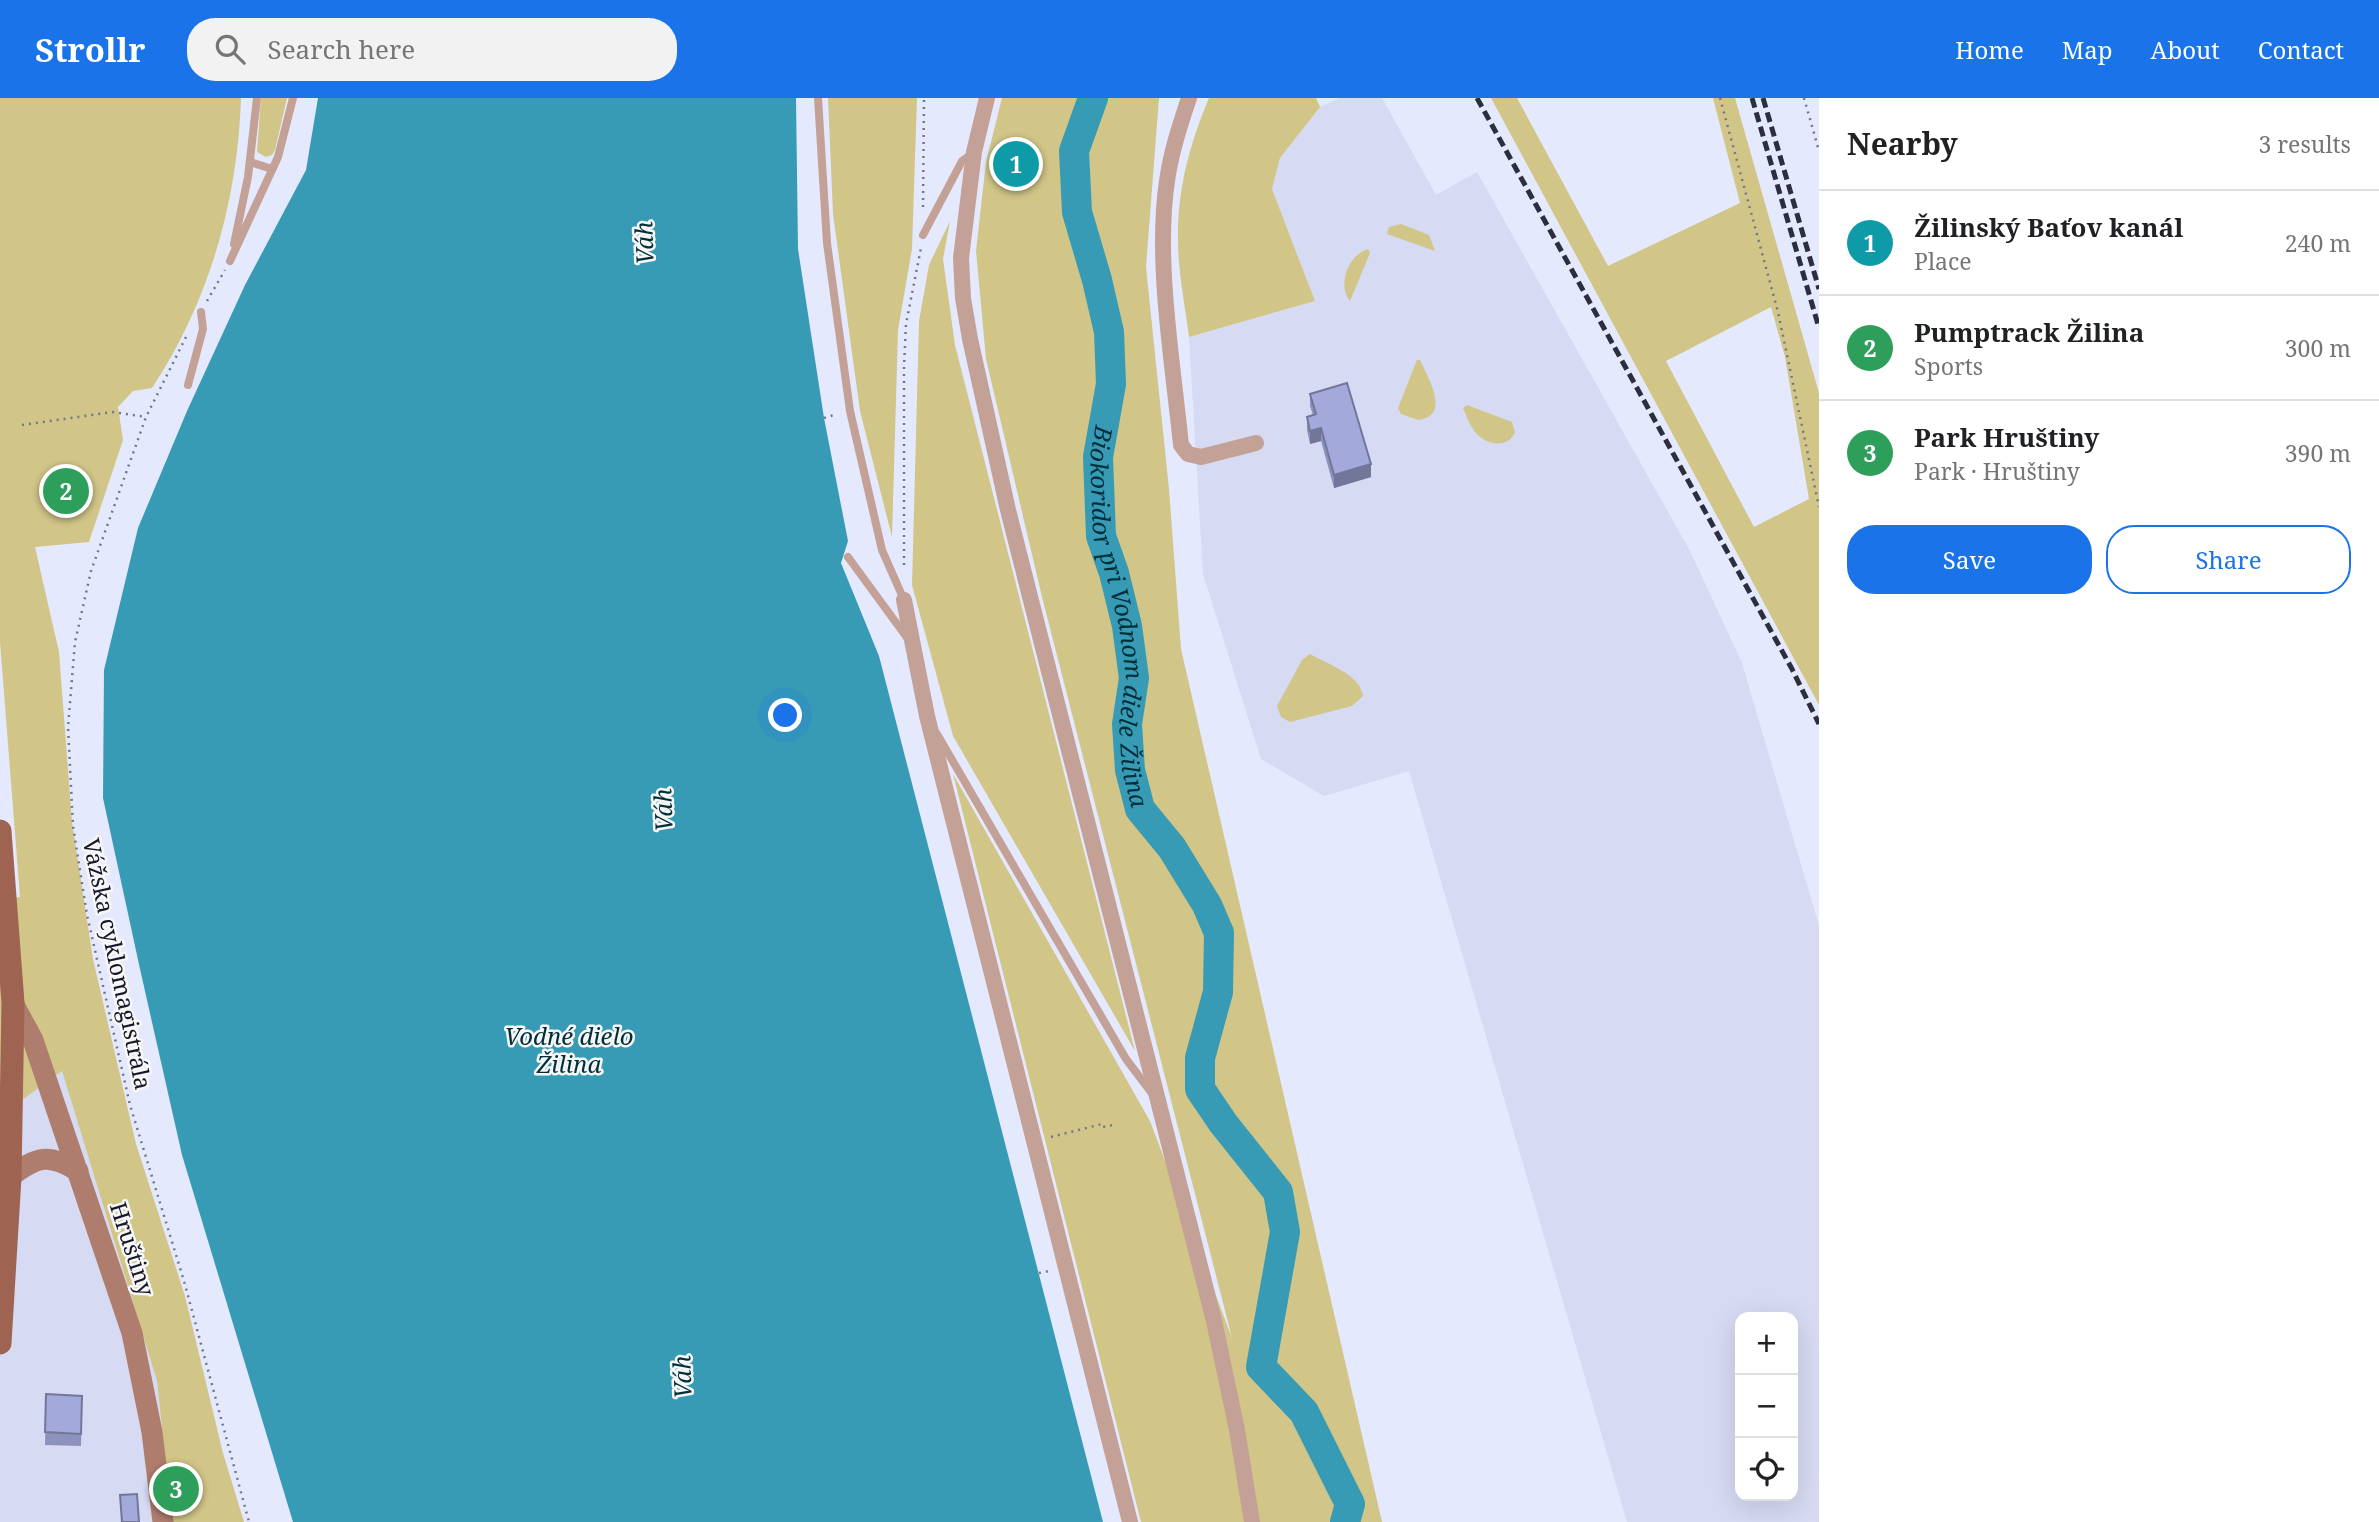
<!DOCTYPE html>
<meta charset="utf-8">
<style>
body{margin:0;font-family:"Noto Serif",serif;background:#f2f2f2;color:#202124}
.controls{position:absolute;right:21px;bottom:21px;display:grid;overflow:hidden;border-radius:14px;box-shadow:0 7px 28px #0002}
.controls button{width:63px;height:63px;display:grid;place-items:center;padding:0;border:0;border-bottom:2px solid #e0e0e0;background:#fff;color:#202124;font:35px sans-serif}
.you{position:absolute;left:786px;top:618px;width:24px;height:24px;margin:-18px;border:5px solid #fff;border-radius:50%;background:#1a73e8;box-shadow:0 0 0 10px #1a73e833}
.badge{display:grid;place-items:center;width:46px;height:46px;border-radius:50%;background:#1a73e8;color:#fff;font-size:23px;font-weight:700}
.pin{position:absolute;translate:-50% -50%;border:4px solid #fff;box-shadow:0 2px 7px #0006}
.list{margin:0;padding:0;list-style:none}
h2{display:flex;justify-content:space-between;align-items:center;height:91px;margin:0;padding:0 28px;font-size:30px}
h2 small{font-size:23px;font-weight:400;color:#757577}
.list li{display:grid;grid-template-columns:46px 1fr auto;gap:21px;align-items:center;box-sizing:border-box;height:105px;padding:0 28px;border-top:2px solid #e0e0e0}
.list b{display:block;font-size:26px;white-space:nowrap}
.list p{margin:0;font-size:23px;white-space:nowrap;color:#757577}
.list em{font-size:23px;font-style:normal;color:#757577}
.actions{display:flex;gap:14px;padding:21px 28px}
.actions a{flex:1;padding:16px 0;border:2px solid #1a73e8;border-radius:28px;text-align:center;font-size:24px;color:#1a73e8}
.actions .main{background:#1a73e8;color:#fff}
.icon{flex:none;width:38px;height:38px;fill:none;stroke:currentColor;stroke-width:2;stroke-linecap:round;stroke-linejoin:round}
.map{position:relative;flex:none;width:1819px;height:1424px;overflow:hidden}
header{display:flex;align-items:center;gap:42px;box-sizing:border-box;height:98px;padding:0 35px;background:#1a73e8;color:#fff}
header strong{font-size:33px}
nav{display:flex;gap:38px;margin-inline-start:auto;font-size:24px}
.search{width:490px;height:63px;background:#f2f2f2;display:flex;align-items:center;gap:18px;box-sizing:border-box;padding:0 24px;border-radius:28px;color:#757577;font-size:26px}
main{display:flex}
aside{flex:1;background:#fff}
.map>svg:first-child{display:block}
.built{fill:#d6daf2;fill-rule:evenodd}
.green{fill:#d1c588;fill-rule:evenodd}
.water{fill:#379bb5}
.lines{fill:none;stroke-linecap:round;stroke-linejoin:round}
.river{stroke:#379bb5;stroke-width:30}
.path{stroke:#74778a;stroke-width:2.5;stroke-dasharray:2 5;stroke-linecap:butt}
.lane{stroke:#c4a196;stroke-width:8}
.street{stroke:#c4a196;stroke-width:16}
.secondary{stroke:#af7d6e;stroke-width:21}
.primary{stroke:#9f6351;stroke-width:23}
.rail{stroke:#2c2e40;stroke-width:5;stroke-dasharray:10 5;stroke-linecap:butt}
.wall{fill:#8c92bc}
.shaded-wall{fill:#727799}
.building{fill:#a3aadb;stroke:#727799;stroke-width:2}
.labels{text-anchor:middle;stroke-width:5;stroke-linejoin:round;paint-order:stroke}
.street-label{font-size:23px;fill:#16182a;stroke:#f7f7f7}
.water-label{font-size:24px;font-style:italic;fill:#002f3a;stroke:#f7f7f7}
</style>
<header>
<strong>Strollr</strong>
<div class="search"><svg class="icon" aria-label="search" viewBox="0 0 24 24"><circle cx="10" cy="10" r="6"/><path d="M15 15l6 6"/></svg>Search here</div>
<nav><a>Home</a><a>Map</a><a>About</a><a>Contact</a></nav>
</header>
<main>
<div class="map">
<svg width="1819" height="1424" viewBox="0 0 1819 1424">
<rect width="100%" height="100%" fill="#e5e9fe"/>
<g class="built">
<path d="M1340,0H1382L1436,97L1477,74L1690,453L1742,565L1819,828V1424H1627L1409,673L1324,698L1261,661L1203,476L1189,239L1315,203L1272,91L1280,60L1320,9ZM1740,1219H1793V1398H1740Z"/>
<polygon points="62,973 157,1283 172,1424 0,1424 0,1018"/>
</g>
<g class="green">
<path d="M0,0H241C238,102 209,204 152,290L133,293L118,309L123,342L89,444L35,449L59,554L72,724L93,861L136,1046L185,1198L223,1355L244,1424H172L157,1283L62,973L0,1018V801L20,799L0,544Z"/>
<polygon points="261,0 287,0 275,52 272,57 266,59 257,54"/>
<polygon points="828,0 917,0 912,151 898,232 892,439 860,313 833,116"/>
<polygon points="1002,0 1159,0 1146,169 1169,391 1181,551 1382,1424 1141,1424 953,676 1150,1023 1232,1240 1042,499 986,261 976,153 986,64"/>
<path d="M1209,0H1316L1320,9L1280,60L1272,91L1315,203L1189,239C1185,207 1178,174 1178,142C1177,92 1190,45 1209,0Z"/>
<path d="M1491,0H1517L1608,168L1740,105L1713,0H1735L1819,295V607ZM1771,209L1785,259L1809,401L1754,429L1666,263Z"/>
<polygon points="950,123 943,161 955,247 1135,953 953,638 912,487 919,223 929,167"/>
<polygon points="1401,126 1429,137 1435,153 1387,136 1389,129"/>
<path d="M1368,151L1370,155L1350,203C1337,187 1348,157 1368,151Z"/>
<path d="M1417,262H1420C1428,280 1452,318 1418,322L1401,316L1398,310Z"/>
<path d="M1467,307L1512,324L1515,334C1507,353 1482,346 1473,331C1469,325 1466,317 1463,310Z"/>
<path d="M1310,556C1327,566 1360,576 1363,598L1352,608L1290,624L1281,619L1277,608L1302,562Z"/>
</g>
<polygon class="water" points="318,0 796,0 798,151 824,320 848,443 841,465 879,558 1103,1424 293,1424 182,1057 140,871 103,700 104,572 138,430 187,313 245,187 306,72"/>
<g class="lines">
<path class="river" id="s1" d="M1093,0L1074,53L1077,114L1097,182L1109,234L1111,286L1098,359L1101,438L1114,475L1127,528L1134,580L1127,626L1130,672L1140,711L1172,750L1207,807L1219,835L1218,894L1200,960V991L1223,1025L1278,1094L1285,1134L1261,1269L1304,1314L1350,1406L1345,1424"/>
<g class="path">
<polyline points="1720,0 1778,214 1819,409"/>
<polyline points="1804,0 1819,53"/>
<polyline points="923,109 924,0"/>
<polyline points="207,203 225,172"/>
<polyline points="186,239 146,319 91,473 75,544 68,629 73,728 87,817 130,1007 184,1183 249,1424"/>
<polyline points="824,320 837,316"/>
<polyline points="22,327 112,314 146,319"/>
<polyline points="904,467 904,269 906,226 921,150"/>
<polyline points="1051,1039 1102,1026 1103,1029 1113,1027"/>
<polyline points="1039,1175 1049,1173"/>
</g>
<g class="lane">
<polyline points="818,0 827,145 850,313 882,452 904,502"/>
<polyline points="250,64 272,71"/>
<polyline points="923,137 962,63 972,56"/>
<polyline points="234,146 248,79 257,0"/>
<polyline points="230,163 278,59 293,0"/>
<polyline points="188,287 203,231 201,214"/>
<polyline points="848,459 908,541"/>
<polyline points="937,636 1126,961 1151,994"/>
</g>
<g class="street">
<polyline points="987,0 974,54 961,160 963,200 970,241 1008,412 1214,1223 1237,1332 1252,1424"/>
<path d="M1189,0C1180,27 1171,54 1167,83C1155,163 1173,266 1181,347L1188,356L1201,359L1256,345"/>
<polyline points="904,502 927,618 1130,1424"/>
</g>
<g class="secondary">
<polyline points="13,905 33,942 132,1235 152,1334 163,1424"/>
<path d="M10,1079C37,1058 49,1055 78,1073"/>
</g>
<polyline class="primary" points="0,733 13,905 10,1079 0,1245"/>
<g class="rail">
<polyline points="1477,0 1792,571 1819,626"/>
<polyline points="1752,0 1819,230"/>
<polyline points="1763,0 1819,191"/>
</g>
</g>
<g class="wall">
<polygon points="1310,296 1371,379 1334,390 1321,343 1310,346 1307,332 1307,319 1313,317 1310,308"/>
<polygon points="46,1296 82,1298 81,1348 45,1347"/>
</g>
<g class="shaded-wall">
<polygon points="1321,330 1321,343 1310,346 1310,333"/>
<polygon points="1371,366 1371,379 1334,390 1334,377"/>
</g>
<g class="building">
<polygon points="1347,285 1371,366 1334,377 1321,330 1310,333 1307,319 1316,316 1310,296"/>
<polygon points="46,1296 82,1298 81,1336 45,1334"/>
<polygon points="137,1396 139,1424 122,1424 120,1397"/>
</g>
<g class="labels">
<g class="street-label">
<text transform="translate(117 866) rotate(78)" y="8">Vážska cyklomagistrála</text>
<text transform="translate(132 1151) rotate(72)" y="8">Hruštiny</text>
</g>
<g class="water-label">
<text transform="translate(645 145) rotate(-92)" y="8">Váh</text>
<text dy="8" stroke="none"><textPath href="#s1" startOffset="530">Biokoridor pri Vodnom diele Žilina</textPath></text>
<text transform="translate(664 712) rotate(-92)" y="8">Váh</text>
<text x="569" y="947">Vodné dielo<tspan x="569" dy="28">Žilina</tspan></text>
<text transform="translate(683 1279) rotate(-92)" y="8">Váh</text>
</g>
</g>
</svg>
<div class="controls">
<button>+</button>
<button>−</button>
<button><svg class="icon" aria-label="locate" viewBox="0 0 24 24"><circle cx="12" cy="12" r="6"/><path d="M12 2v4M12 18v4M2 12h4M18 12h4"/></svg></button>
</div>
<div class="you"></div>
<div class="pin badge" style="left:1016px;top:66px;background:#0f9aa8">1</div>
<div class="pin badge" style="left:66px;top:393px;background:#2e9e5b">2</div>
<div class="pin badge" style="left:176px;top:1391px;background:#2e9e5b">3</div>
</div>
<aside>
<h2>Nearby<small>3 results</small></h2>
<ul class="list">
<li><span class="badge" style="background:#0f9aa8">1</span><div><b>Žilinský Baťov kanál</b><p>Place</p></div><em>240 m</em></li>
<li><span class="badge" style="background:#2e9e5b">2</span><div><b>Pumptrack Žilina</b><p>Sports</p></div><em>300 m</em></li>
<li><span class="badge" style="background:#2e9e5b">3</span><div><b>Park Hruštiny</b><p>Park · Hruštiny</p></div><em>390 m</em></li>
</ul>
<div class="actions"><a class="main">Save</a><a>Share</a></div>
</aside>
</main>
